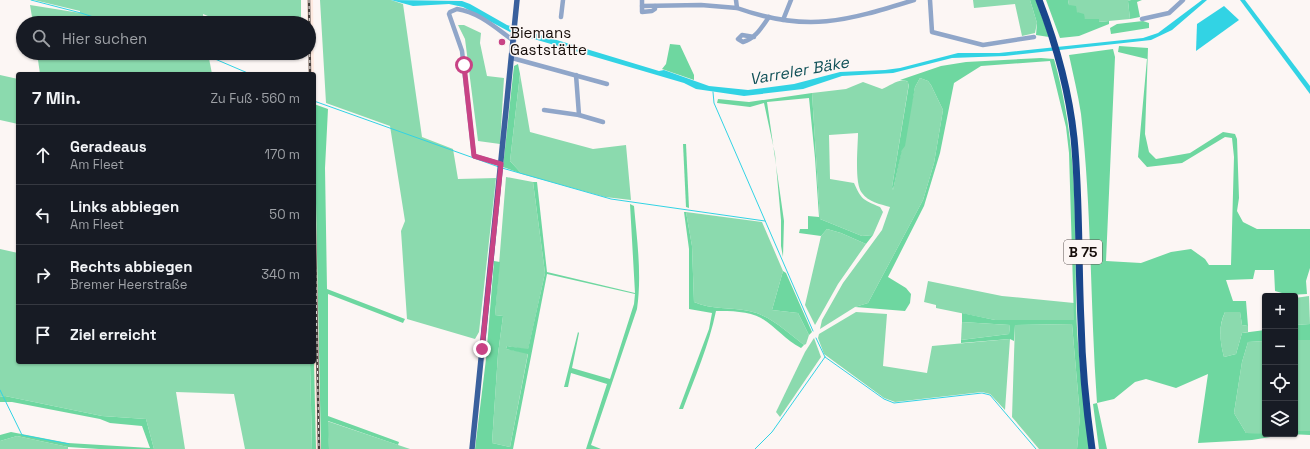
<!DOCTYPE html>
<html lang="de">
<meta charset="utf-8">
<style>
body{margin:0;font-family:"Space Grotesk",sans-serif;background:#242831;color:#f1f3f6}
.controls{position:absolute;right:12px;bottom:12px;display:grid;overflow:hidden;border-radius:4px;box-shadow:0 1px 3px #0004}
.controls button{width:36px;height:36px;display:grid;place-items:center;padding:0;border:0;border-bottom:1px solid #363941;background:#171b24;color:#f1f3f6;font:20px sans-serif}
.stop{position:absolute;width:12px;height:12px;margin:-9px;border:3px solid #c84385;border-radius:50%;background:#fff}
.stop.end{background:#c84385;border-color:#fff;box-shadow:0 1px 4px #0008}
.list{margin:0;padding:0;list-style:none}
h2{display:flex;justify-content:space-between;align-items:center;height:52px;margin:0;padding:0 16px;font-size:17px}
h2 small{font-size:13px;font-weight:400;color:#9ea1a6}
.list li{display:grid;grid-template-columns:26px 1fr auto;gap:12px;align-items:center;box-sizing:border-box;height:60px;padding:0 16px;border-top:1px solid #363941}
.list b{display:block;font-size:15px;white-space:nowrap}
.list p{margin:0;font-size:13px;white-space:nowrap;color:#9ea1a6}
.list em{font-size:13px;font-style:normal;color:#9ea1a6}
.icon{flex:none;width:22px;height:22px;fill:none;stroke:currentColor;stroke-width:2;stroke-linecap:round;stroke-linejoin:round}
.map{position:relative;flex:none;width:1310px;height:449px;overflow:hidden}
.search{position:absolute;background:#171b24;box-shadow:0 1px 3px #0004;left:16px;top:16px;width:300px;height:44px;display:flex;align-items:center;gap:10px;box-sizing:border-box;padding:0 14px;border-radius:22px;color:#9ea1a6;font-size:15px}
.panel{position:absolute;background:#171b24;box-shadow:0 1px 3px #0004;left:16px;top:72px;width:300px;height:292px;border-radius:4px}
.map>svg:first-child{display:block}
.built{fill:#feeae0}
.green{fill:#8bdaae}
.forest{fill:#6ed7a0}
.water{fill:#32d3e4}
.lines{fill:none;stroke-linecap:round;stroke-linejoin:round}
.stream{stroke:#32d3e4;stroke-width:1}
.minor{stroke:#90a6c9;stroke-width:4.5}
.major{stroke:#3a609d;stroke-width:5.5}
.highway{stroke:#19468c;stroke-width:7}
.rail-casing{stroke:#463e3b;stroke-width:2.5}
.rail{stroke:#fcf6f4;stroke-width:1;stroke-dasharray:3;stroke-linecap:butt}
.route{stroke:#c84385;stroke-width:5}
.poi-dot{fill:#c84385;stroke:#fcf6f4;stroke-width:1.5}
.labels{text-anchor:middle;stroke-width:3;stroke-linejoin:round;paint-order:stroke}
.shield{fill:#fcf6f4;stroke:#5b5350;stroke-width:1}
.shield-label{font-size:14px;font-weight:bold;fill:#160d09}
.poi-label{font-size:15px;fill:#160d09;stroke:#fcf6f4;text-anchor:start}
.water-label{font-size:16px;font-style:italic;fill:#105158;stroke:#fcf6f4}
</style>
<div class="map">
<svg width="1310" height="449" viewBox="0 0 1310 449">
<rect width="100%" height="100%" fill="#fcf6f4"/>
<g class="built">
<polygon points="307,0 313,0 314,74 308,74 309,23 307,23"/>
<polygon points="314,75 318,225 321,449 316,449 314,362"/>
</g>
<g class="green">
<polygon points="34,0 301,0 301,23 225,23 203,14 204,23 33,23 30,5 80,13 80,11"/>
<polygon points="320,0 391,0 403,4 422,137 453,149 458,179 496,178 479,332 475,339 407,319 401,231 405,221 390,126 326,103"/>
<polygon points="973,0 1030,0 1037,23 1035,33 1022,36 1015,4 974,8"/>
<polygon points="1068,0 1131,0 1128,1 1130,19 1098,22 1098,19 1085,19 1069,5"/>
<polygon points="458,25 464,25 481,33 480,43 487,76 504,78 500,144 478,141 465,39"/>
<polygon points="37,53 208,53 212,74 40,74"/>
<polygon points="520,74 530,132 593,149 626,145 631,200 605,197 522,174 510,161"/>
<polygon points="0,75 18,79 18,124 0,120"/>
<path d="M920,78L928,81L931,85L943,110L934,163L923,200L868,303L855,307L820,329L822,320L843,283L882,230L890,207C880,204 868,202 862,193C854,184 858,146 858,133L829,135L830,179L854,183C861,199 863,200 880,207L883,212L873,235L862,236L820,219L812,93L846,89L863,82L882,89C890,86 902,76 909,83L892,187L893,190L915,87Z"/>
<polygon points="506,177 533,182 545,273 528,350 507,346 506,349 528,353 510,447 492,443 498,354 503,316 495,315"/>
<path d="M686,212L762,222L783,271L772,310L798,313L809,335L806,344L804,345C787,332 770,315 749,311C730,307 712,310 694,302L692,246Z"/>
<polygon points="827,229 841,233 866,244 838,284 815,325 805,305 821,236"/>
<polygon points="0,249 18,253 18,362 310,362 312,449 245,449 234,394 176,392 185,449 154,449 146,419 102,416 5,396 0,397"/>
<polygon points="928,281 1002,296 1074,303 1074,320 995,320 936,308 936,305 924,302"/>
<polygon points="1309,296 1310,324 1295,325 1295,298"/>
<polygon points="856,312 887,314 883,366 927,373 932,346 1010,339 1005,410 990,394 982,392 895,402 884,398 824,354 818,338 819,334"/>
<path d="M1225,312H1240L1242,325L1248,326V332L1242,333L1236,354L1224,357C1220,341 1218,328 1225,312Z"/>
<polygon points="962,322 1010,325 1009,334 961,340"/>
<polygon points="1072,324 1080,416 1077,449 1039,449 1012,417 1015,325"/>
<polygon points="814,338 821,357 780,417 776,412 805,352"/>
<rect x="1295" y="340" width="15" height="91"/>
<polygon points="1265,341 1265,434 1246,433 1234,413 1242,362 1248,342"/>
<polygon points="327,421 410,449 329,449"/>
<polygon points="17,436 68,447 68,449 0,449 0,441"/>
</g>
<g class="forest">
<polygon points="1030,0 1036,0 1049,37 1036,35 1037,23"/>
<polygon points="1046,0 1068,0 1069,5 1076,6 1077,12 1084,14 1085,19 1099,19 1099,22 1109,21 1109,24 1079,36 1060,38"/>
<polygon points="1131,0 1142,0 1137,2 1140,17 1130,19 1128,1"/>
<polygon points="1143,21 1149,23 1149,28 1111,34 1110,28 1117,24"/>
<polygon points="670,44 680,45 694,75 694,80 662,69 666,64"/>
<path d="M1119,46L1148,48L1145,134L1149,152L1156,159L1190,153L1223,132L1235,134L1237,139L1239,198L1237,211L1243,222L1257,229H1310V268L1306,281L1307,294L1289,295L1275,291L1274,270H1255L1253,279L1226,280L1233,301H1246L1248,326L1242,325L1240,312H1225C1218,327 1220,341 1224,357L1236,354L1242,333L1265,330V341L1248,342L1242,362L1234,413L1246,433L1295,434V431H1310V435L1289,434L1252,440L1198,443L1208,374L1176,388L1146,379L1135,382L1114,399L1097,403L1107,449H1099L1093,404L1097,403C1090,307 1092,210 1081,114C1078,94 1073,74 1069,55L1113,49L1115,57L1106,261L1141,263L1171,252L1191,249L1205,259L1209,265H1231L1234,157L1232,138L1225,137L1182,163L1147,167L1138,157L1147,59L1118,52Z"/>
<path d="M1041,58L1054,59C1078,144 1075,217 1076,304C1077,352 1084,401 1089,449H1077L1080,416L1072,324L1015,325L1014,341L1010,339L961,343V340L1009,334L1010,325L962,322V313L995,320H1074L1069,153L1066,127L1050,61L981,66L954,83L940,153L924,206L888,277L906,288L911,294L910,303L905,311L855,307L868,303L923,200L934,163L943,110L931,85L928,81L920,78L915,87L905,146L902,150L893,190L892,187L909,84L907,81L900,80L941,66L966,62Z"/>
<polygon points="518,64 520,74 510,161 522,174 503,167 514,66"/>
<polygon points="812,93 820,219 862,236 873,235 866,244 841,233 827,229 821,236 799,233 800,229 808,229 808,216 819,217 815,158 809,98 767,102 784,221 783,257 781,246 781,220 775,154 764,103 750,107 717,103 718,99 749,102"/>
<polygon points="314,104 328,109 325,168 327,289 405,319 403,323 328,294 328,416 399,442 398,445 328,421 329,449 321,449"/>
<polygon points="683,144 686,144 689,208 686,207"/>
<path d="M533,182H537L547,272L635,293L630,204L634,206C637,240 642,275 637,309L591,445L601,449H586L607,384L571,373L568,387H564L578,332L579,333L572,368L610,379L634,304L635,294L547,274L513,449H475L486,359L494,261L500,262L495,315L503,316L498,354L492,443L510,447L528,354L506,349L507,346L528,349L545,273Z"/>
<path d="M684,212H686L692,246L694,302C712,310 730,307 749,311C770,315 787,332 804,345L801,348C785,340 776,327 761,318C749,311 730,311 716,311C709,345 695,377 683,409H679L709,329L712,313L689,309V249Z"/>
<polygon points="783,271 786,273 812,332 809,335 798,313 772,310"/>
<polygon points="1310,324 1310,340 1295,340 1295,325"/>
<polygon points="310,362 314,362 316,449 312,449"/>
<polygon points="5,396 102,416 146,419 154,449 99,449 68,447 17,436 0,441 0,435 11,432 68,443 150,448 142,426 110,423 100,419 12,402 0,402 0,397"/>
</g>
<g class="water">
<polygon points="391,0 462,1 470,4 507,25 659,71 664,70 709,86 748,90 794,84 840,72 885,70 900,68 958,53 999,53 1143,38 1158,33 1202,0 1207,0 1172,30 1151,40 1005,56 952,58 893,73 842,76 803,89 744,96 696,89 684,83 510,32 463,7 449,4 413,6"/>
<polygon points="1240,0 1245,0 1310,86 1310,94"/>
<polygon points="1224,6 1239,20 1196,51 1197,24"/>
</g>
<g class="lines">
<g class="stream">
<polyline points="31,0 81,13 112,23"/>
<polyline points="199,53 205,55"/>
<polyline points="208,56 250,74"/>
<polyline points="713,92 714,103 813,331"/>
<polyline points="314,101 499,167"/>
<polyline points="502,168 611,199 765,221"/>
<polyline points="816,338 825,357 884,399 894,403 982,393 990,395 1036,449"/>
<polyline points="0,390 22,435 69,444"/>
<polyline points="755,449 772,432 825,357"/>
</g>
<g class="minor">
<polyline points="642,0 642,12 652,11 655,9 655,6"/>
<path d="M736,0L737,8C807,33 846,21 914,0"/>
<polyline points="930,0 932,32 983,45 1034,37"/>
<polyline points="642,6 701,5 737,8"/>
<polyline points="561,17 563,0"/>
<polyline points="1142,19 1169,13 1183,0"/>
<polyline points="783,20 791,0"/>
<path d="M754,37L742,35L738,39L743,42C756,38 761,28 769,17"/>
<polyline points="512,58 607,84"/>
<polyline points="576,75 579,115"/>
<polyline points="544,110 579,115 603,122"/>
<path d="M501,164L474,156L462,51L449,14L450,12L457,9C479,12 497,29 514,41"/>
</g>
<polyline class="major" points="472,449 517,0"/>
<path class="highway" d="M1039,0C1056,44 1069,91 1074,138C1080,199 1078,261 1081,322C1082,365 1086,407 1092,449"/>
<defs>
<g id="rail">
<polyline points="309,0 310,74"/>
<polyline points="314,185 319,449"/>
</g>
</defs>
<use href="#rail" class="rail-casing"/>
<use href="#rail" class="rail"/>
</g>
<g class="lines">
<polyline class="route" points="464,65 474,156 501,164 482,349"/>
</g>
<circle class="poi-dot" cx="502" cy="42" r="4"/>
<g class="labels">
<rect class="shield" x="1064" y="240" width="38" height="24" rx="3"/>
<g class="shield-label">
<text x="1083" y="257">B 75</text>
</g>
<g class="poi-label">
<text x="510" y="38">Biemans<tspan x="510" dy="17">Gaststätte</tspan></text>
</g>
<g class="water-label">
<text transform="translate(799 70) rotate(-10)" y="6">Varreler Bäke</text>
</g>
</g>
</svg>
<div class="controls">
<button>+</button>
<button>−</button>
<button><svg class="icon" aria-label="locate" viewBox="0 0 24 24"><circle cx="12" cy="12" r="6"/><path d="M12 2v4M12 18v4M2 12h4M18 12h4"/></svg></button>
<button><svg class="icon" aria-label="layers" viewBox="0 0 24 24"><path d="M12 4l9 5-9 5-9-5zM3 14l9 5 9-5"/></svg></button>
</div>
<div class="stop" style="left:464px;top:65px"></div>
<div class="stop end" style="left:482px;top:349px"></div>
<div class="search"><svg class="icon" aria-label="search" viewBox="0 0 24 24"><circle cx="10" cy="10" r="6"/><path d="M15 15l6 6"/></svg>Hier suchen</div>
<section class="panel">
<h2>7 Min.<small>Zu Fuß · 560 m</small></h2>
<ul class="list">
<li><svg class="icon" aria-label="ahead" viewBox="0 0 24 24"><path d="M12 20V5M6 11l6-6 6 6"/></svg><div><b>Geradeaus</b><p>Am Fleet</p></div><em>170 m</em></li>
<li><svg class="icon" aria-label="left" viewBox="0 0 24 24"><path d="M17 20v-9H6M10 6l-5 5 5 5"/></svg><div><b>Links abbiegen</b><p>Am Fleet</p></div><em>50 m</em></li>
<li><svg class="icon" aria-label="right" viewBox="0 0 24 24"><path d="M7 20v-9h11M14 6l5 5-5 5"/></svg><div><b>Rechts abbiegen</b><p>Bremer Heerstraße</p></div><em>340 m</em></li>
<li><svg class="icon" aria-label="arrive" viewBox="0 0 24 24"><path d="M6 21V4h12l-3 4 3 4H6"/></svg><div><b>Ziel erreicht</b></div></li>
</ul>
</section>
</div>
